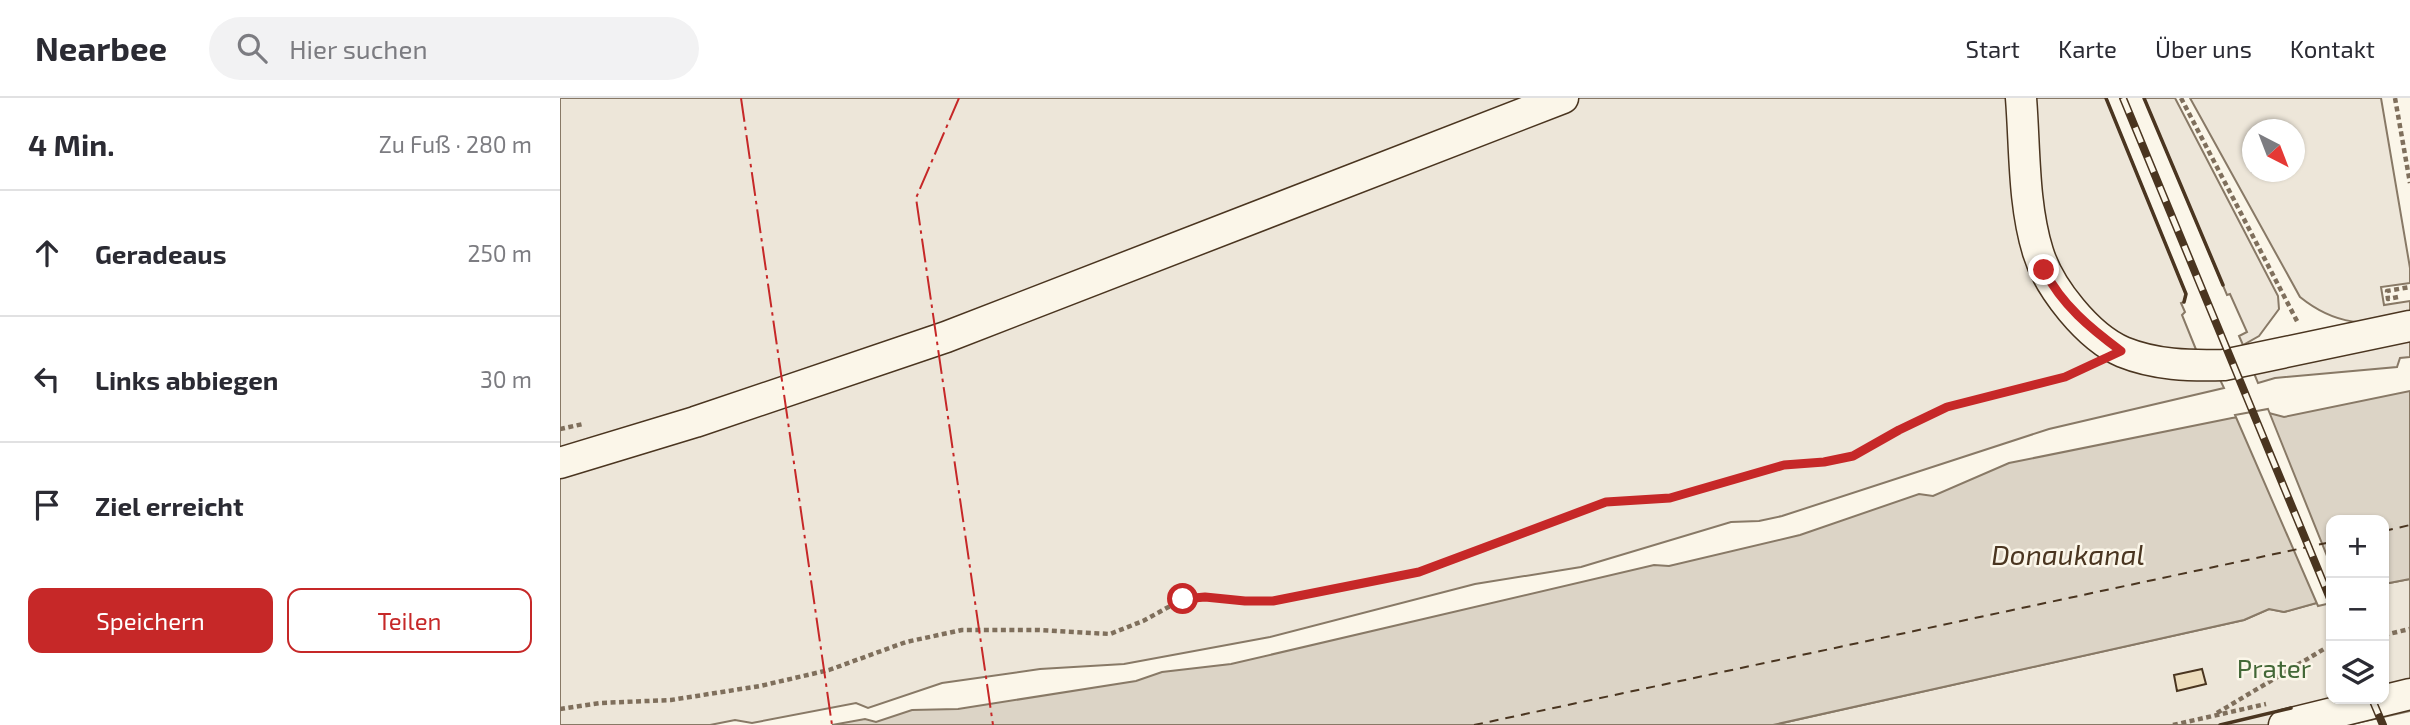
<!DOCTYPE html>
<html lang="de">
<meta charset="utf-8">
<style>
body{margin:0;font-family:"Exo 2",sans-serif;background:#f2f2f3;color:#2b2b33}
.controls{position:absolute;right:21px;bottom:21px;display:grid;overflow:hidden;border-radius:14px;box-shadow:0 2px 5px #0004}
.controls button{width:63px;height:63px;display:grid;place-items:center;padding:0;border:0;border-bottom:2px solid #e1e1e2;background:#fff;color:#2b2b33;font:35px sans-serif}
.compass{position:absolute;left:1682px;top:21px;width:63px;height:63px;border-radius:50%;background:#fff;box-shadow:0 2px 5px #0004;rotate:138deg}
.stop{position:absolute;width:21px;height:21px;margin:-16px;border:5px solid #c62828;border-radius:50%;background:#fff}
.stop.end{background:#c62828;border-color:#fff;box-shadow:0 2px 7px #0008}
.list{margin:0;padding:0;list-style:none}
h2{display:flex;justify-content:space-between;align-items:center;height:91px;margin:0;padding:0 28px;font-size:30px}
h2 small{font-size:23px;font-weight:400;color:#7c7c81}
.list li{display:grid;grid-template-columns:46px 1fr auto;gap:21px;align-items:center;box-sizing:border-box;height:126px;padding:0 28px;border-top:2px solid #e1e1e2}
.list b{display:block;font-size:26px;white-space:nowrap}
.list em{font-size:23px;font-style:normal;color:#7c7c81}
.actions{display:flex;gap:14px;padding:21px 28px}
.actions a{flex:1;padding:16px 0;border:2px solid #c62828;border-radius:14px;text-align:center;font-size:24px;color:#c62828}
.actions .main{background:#c62828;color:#fff}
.icon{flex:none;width:38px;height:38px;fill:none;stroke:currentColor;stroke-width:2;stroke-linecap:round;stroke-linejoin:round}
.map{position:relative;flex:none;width:1850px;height:627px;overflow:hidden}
header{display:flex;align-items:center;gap:42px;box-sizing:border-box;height:98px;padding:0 35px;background:#fff;border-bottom:2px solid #e1e1e2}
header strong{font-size:33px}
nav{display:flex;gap:38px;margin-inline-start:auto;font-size:24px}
.search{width:490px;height:63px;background:#f2f2f3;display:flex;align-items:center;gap:18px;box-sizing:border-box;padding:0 24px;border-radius:38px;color:#7c7c81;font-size:26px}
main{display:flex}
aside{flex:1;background:#fff}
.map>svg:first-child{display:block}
.green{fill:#ede6d9;stroke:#887966;stroke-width:2;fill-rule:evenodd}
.water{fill:#dcd4c6;stroke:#887966;stroke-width:2}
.pier{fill:#fbf6e9;stroke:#887966;stroke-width:2}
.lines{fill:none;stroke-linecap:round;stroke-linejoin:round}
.ferry{stroke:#4a3520;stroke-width:2;stroke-dasharray:9 7;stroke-linecap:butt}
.building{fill:#ecdcbc;stroke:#4a3520;stroke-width:2}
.minor-casing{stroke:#4a3520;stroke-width:33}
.path{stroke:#7f6f5c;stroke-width:4.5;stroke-dasharray:5 3.5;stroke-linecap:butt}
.minor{stroke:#fbf6e9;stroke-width:30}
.rail-casing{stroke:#4a3520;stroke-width:8}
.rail{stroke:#fbf6e9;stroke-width:5;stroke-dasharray:16;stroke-linecap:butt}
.wall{stroke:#4a3520;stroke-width:3.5}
.power{stroke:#c62828;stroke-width:2;stroke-dasharray:24 5 3.5 5;stroke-linecap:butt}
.route{stroke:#c62828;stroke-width:9}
.labels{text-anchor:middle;stroke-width:5;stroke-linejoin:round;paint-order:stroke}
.park-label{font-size:26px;fill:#436837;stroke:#fbf6e9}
.water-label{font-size:28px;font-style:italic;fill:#4a3520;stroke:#fbf6e9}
</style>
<header>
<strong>Nearbee</strong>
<div class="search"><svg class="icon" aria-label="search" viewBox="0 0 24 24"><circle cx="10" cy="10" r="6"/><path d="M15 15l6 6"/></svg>Hier suchen</div>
<nav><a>Start</a><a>Karte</a><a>Über uns</a><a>Kontakt</a></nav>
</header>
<main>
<aside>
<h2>4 Min.<small>Zu Fuß · 280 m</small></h2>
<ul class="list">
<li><svg class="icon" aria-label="ahead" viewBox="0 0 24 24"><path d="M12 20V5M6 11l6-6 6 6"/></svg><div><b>Geradeaus</b></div><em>250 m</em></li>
<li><svg class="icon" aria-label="left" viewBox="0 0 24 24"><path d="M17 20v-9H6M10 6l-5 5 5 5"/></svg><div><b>Links abbiegen</b></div><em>30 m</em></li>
<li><svg class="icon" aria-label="arrive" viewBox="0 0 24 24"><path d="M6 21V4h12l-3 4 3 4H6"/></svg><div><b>Ziel erreicht</b></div></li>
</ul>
<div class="actions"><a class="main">Speichern</a><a>Teilen</a></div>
</aside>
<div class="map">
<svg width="1850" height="627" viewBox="0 0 1850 627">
<rect width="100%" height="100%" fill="#fbf6e9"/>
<g class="green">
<polygon points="0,0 1455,0 1470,151 1534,241 1656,273 1664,290 1489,331 1222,418 1199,423 1171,424 1021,469 915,486 710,539 564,566 480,571 382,585 308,610 296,605 192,625 175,622 150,627 0,627"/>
<polygon points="1468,0 1546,0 1626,196 1624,204 1621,205 1625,214 1622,217 1637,254 1648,252 1652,260 1617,257 1545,233 1490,167"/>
<polygon points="1584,0 1615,0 1718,198 1719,211 1699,238 1683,247 1679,238 1687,234 1670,196 1667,197"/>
<path d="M1630,0H1821L1850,170V185L1821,189L1824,207L1850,203V220C1806,228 1776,228 1740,199ZM1692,32H1734V74H1692Z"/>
<polygon points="1850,238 1850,259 1840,260 1837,269 1715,280 1698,285 1691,268"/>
<polygon points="1850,481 1850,613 1788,627 1213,627 1684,522 1709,511 1724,514 1771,501 1771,601 1824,601 1824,486"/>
</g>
<polygon class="water" points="1850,293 1850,481 1824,486 1824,422 1771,422 1771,501 1724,514 1709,511 1684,522 1213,627 272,627 305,621 316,624 352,612 398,611 576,583 602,574 671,566 1094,467 1109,468 1240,437 1359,396 1373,398 1449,365 1672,320 1709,315 1724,319"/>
<polygon class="pier" points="1708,311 1771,468 1771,505 1758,508 1675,317"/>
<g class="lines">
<g class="ferry">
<polyline points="1824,433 1850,427"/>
<polyline points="914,627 1771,444"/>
</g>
</g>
<polygon class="building" points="1642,571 1646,586 1617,593 1614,577"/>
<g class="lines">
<defs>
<g id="minor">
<path d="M1461,0C1465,50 1463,106 1478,154C1489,190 1528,239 1563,254C1595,267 1629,268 1664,267L1850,228"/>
<polyline points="0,365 135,324 386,239 1003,0"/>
<polyline points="1724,627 1850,596"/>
</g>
</defs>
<use href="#minor" class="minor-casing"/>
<g class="path">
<polyline points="1621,0 1738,225"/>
<polyline points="1835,0 1850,85"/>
<polyline points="1838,199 1828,201 1827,193 1850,189"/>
<polyline points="0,331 23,326"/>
<polyline points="1824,537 1850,531"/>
<polyline points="0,611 40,605 111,602 200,588 269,572 346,544 402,532 478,532 550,536 583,523 623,501 645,499 685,504 713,503 859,474 1046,404 1110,400 1224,367 1264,364 1293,358 1339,332 1387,309 1505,279 1530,267"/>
<polyline points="1657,615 1764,551 1771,549"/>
<polyline points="1613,627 1706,606"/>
</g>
<use href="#minor" class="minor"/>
<defs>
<g id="rail">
<polyline points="1563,0 1771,503"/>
<polyline points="1812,601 1823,627"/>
</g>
</defs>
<use href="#rail" class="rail-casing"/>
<use href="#rail" class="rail"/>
<g class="wall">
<polyline points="1546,0 1626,196 1624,204"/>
<polyline points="1584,0 1663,187"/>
<polyline points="1660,627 1731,610"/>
</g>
<g class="power">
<polyline points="181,0 272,627"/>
<polyline points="399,0 356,100 433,627"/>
</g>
</g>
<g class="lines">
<path class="route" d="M623,501L645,499L685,503H713L859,474L1046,404L1110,400L1224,367L1264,364L1293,358L1339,332L1387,309L1505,279L1561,253C1530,230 1502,207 1484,172"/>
</g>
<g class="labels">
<g class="park-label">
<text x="1714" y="580">Prater</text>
</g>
<g class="water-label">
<text x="1508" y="467">Donaukanal</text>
</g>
</g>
</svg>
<div class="controls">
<button>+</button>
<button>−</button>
<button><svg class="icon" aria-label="layers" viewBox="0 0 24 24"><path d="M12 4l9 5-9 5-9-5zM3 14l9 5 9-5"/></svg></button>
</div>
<svg class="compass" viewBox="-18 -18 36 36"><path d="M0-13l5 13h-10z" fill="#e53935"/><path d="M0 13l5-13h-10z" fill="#7c7c81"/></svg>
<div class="stop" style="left:623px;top:501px"></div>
<div class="stop end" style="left:1484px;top:172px"></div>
</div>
</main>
